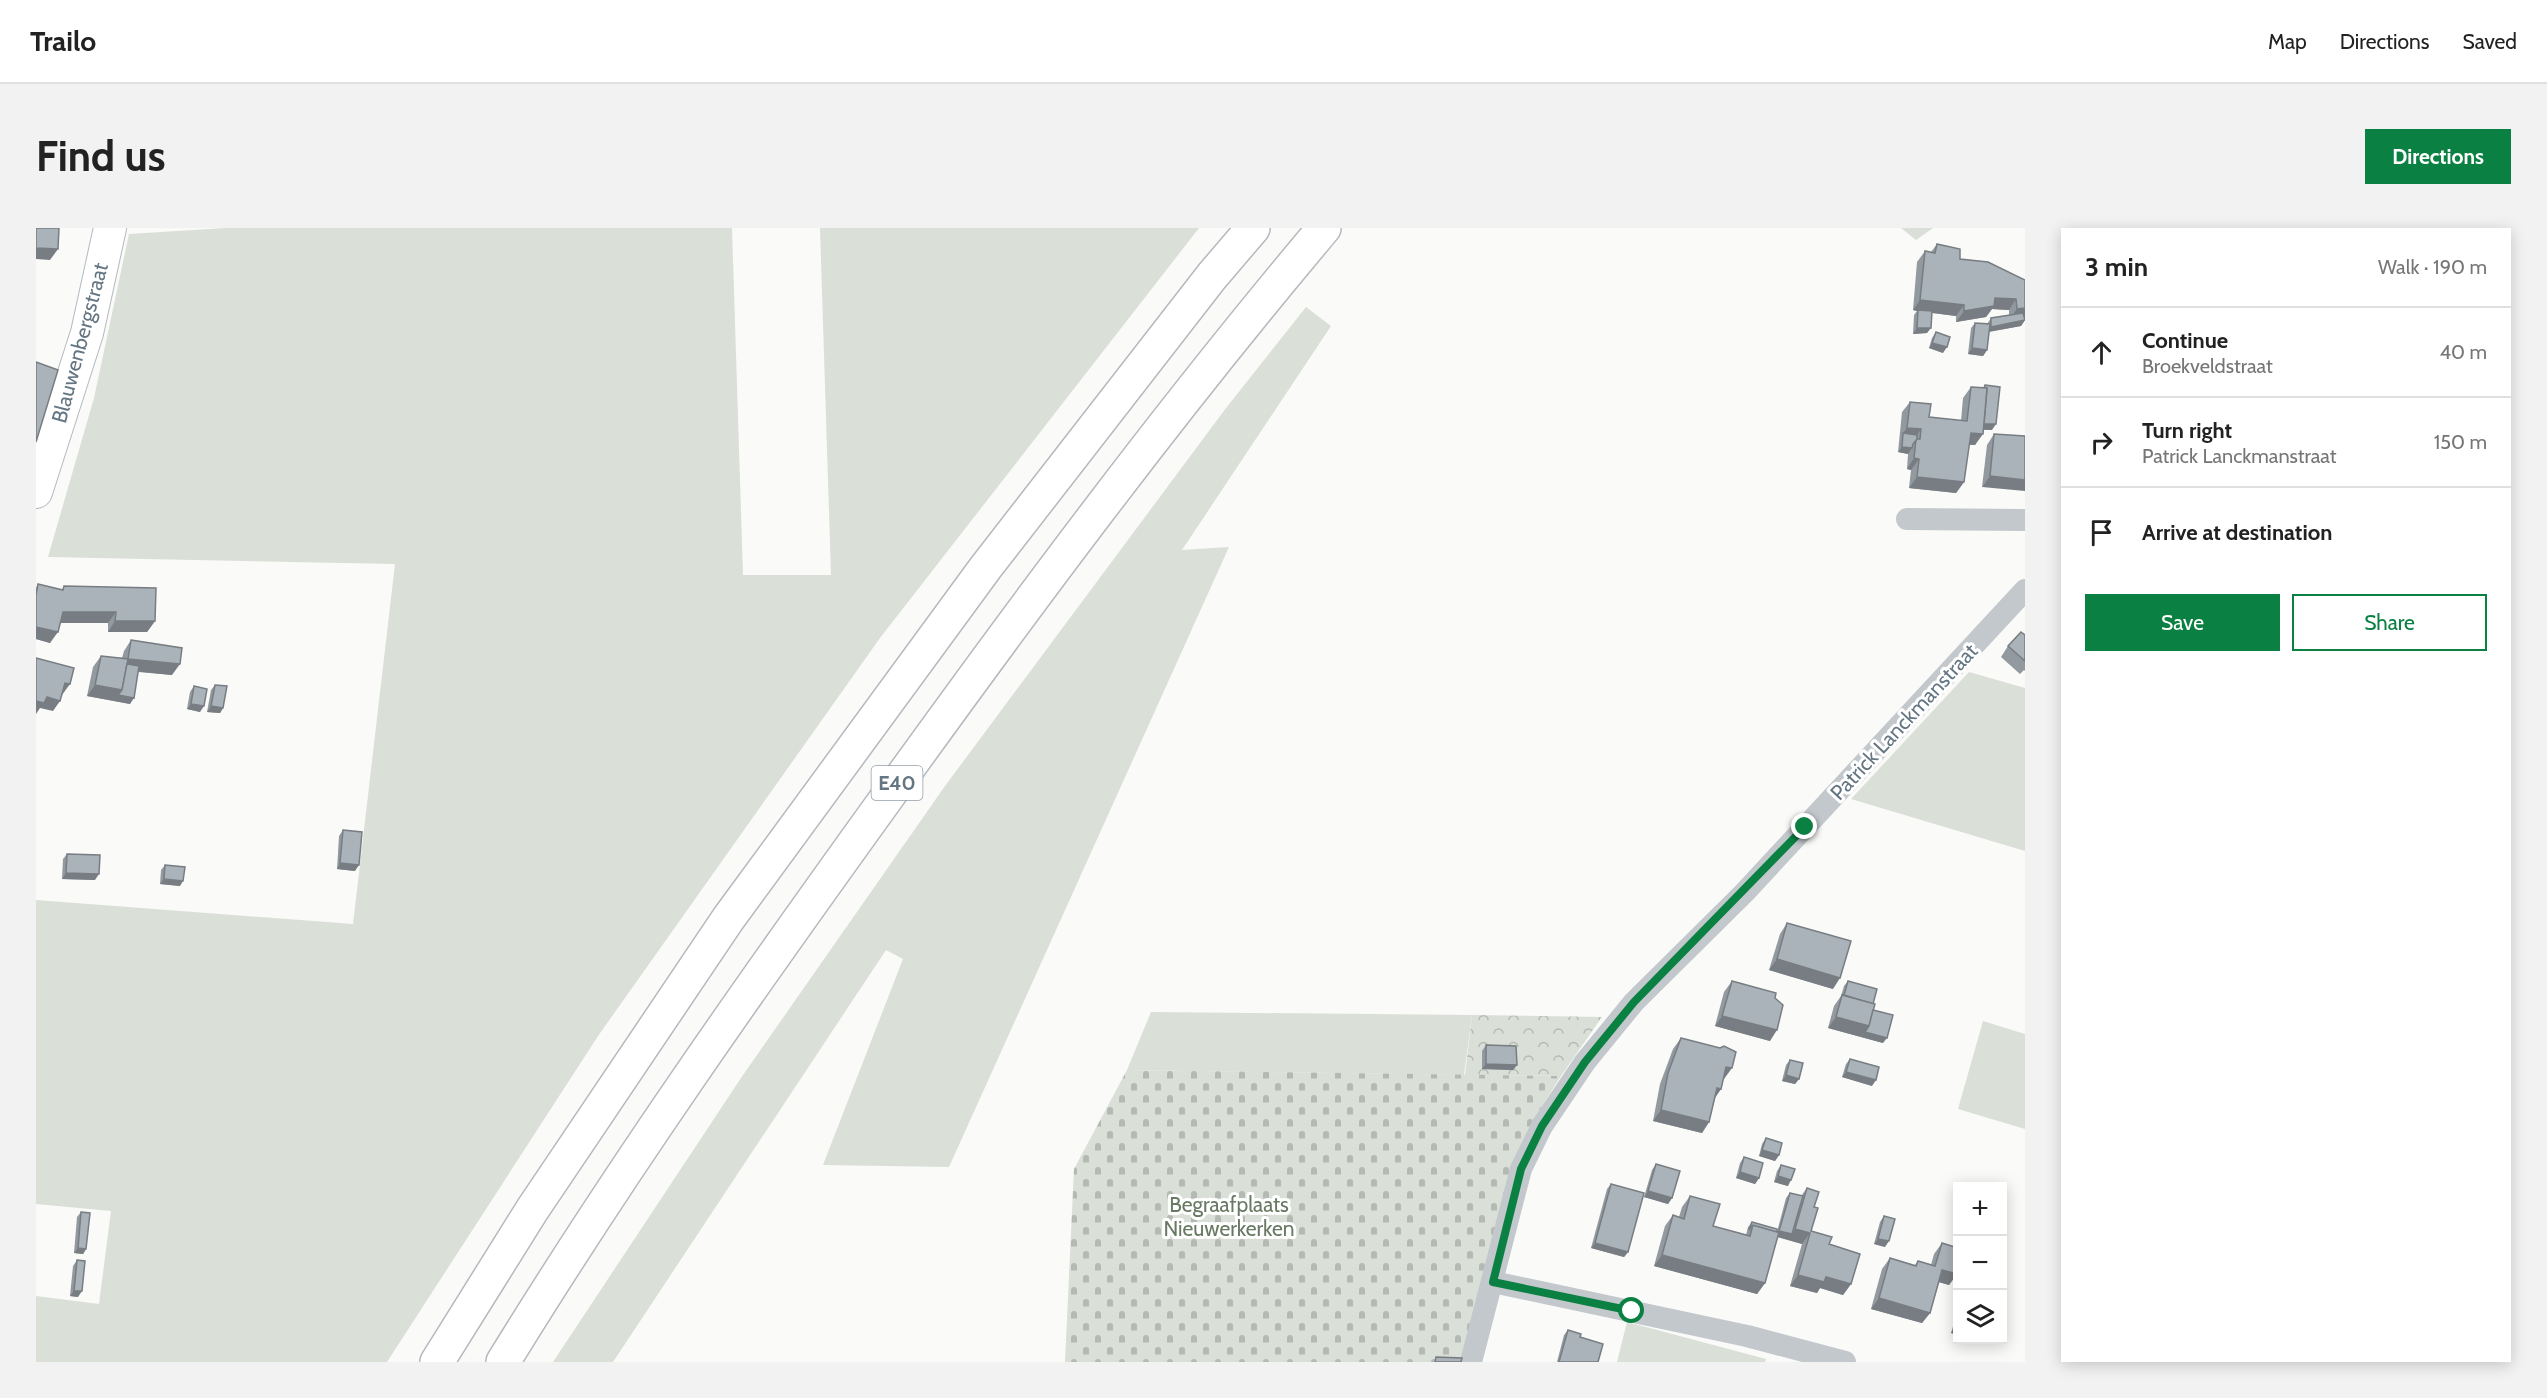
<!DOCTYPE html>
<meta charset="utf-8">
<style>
body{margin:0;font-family:Cabin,sans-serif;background:#f2f2f2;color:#222}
.controls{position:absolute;right:18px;bottom:18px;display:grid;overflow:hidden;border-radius:0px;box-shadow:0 3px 15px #0003}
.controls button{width:54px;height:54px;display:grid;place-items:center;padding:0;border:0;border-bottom:2px solid #e0e0e0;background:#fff;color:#222;font:30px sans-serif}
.stop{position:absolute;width:18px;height:18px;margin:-14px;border:4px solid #0b8043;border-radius:50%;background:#fff}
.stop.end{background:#0b8043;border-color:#fff;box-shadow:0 2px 6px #0008}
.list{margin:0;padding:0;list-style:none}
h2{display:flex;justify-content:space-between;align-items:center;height:78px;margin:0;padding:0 24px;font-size:26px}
h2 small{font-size:20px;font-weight:400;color:#767676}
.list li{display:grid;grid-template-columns:39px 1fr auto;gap:18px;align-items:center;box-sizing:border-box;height:90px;padding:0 24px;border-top:2px solid #e0e0e0}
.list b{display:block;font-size:22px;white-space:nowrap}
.list p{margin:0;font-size:20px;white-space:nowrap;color:#767676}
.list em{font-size:20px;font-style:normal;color:#767676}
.actions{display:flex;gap:12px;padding:18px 24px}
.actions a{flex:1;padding:14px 0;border:2px solid #0b8043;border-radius:0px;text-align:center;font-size:21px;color:#0b8043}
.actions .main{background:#0b8043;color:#fff}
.icon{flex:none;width:33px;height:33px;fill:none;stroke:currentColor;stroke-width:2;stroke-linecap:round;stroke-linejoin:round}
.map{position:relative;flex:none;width:1989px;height:1134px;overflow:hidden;border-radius:0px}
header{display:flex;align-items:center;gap:36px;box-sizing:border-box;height:84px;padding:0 30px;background:#fff;border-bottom:2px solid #e0e0e0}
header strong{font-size:28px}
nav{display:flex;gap:33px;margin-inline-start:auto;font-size:21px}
.intro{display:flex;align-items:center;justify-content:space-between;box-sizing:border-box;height:144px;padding:0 36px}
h1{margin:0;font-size:42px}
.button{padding:15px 27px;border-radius:0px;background:#0b8043;color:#fff;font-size:21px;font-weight:700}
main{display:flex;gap:36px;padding:0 36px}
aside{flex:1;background:#fff;border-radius:0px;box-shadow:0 3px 15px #0003}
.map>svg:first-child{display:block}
.green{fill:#dadfd7}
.forest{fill:url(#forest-crowns)}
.cemetery{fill:url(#cemetery-stones)}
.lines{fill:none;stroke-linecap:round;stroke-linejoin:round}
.secondary-casing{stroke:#b3babf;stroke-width:34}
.highway-casing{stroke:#b4b9bd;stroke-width:36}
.street{stroke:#c3c8cc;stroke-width:22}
.secondary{stroke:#fff;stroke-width:32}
.highway{stroke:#fff;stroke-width:33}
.wall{fill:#929a9f}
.shaded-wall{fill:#777d82}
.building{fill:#aab3b9;stroke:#777d82;stroke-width:1.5}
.route{stroke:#0b8043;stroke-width:8}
.labels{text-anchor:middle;stroke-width:6;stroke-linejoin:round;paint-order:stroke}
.shield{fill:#fff;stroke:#939fa8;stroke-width:1.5}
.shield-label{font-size:20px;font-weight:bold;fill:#657683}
.street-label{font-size:21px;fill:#657683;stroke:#fff}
.park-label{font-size:21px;fill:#687a64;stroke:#fff}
</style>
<header>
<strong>Trailo</strong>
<nav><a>Map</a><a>Directions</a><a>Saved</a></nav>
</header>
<div class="intro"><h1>Find us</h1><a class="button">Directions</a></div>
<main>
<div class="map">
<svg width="1989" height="1134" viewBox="0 0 1989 1134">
<defs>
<pattern id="forest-crowns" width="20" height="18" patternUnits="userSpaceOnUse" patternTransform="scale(1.5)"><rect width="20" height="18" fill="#dadfd7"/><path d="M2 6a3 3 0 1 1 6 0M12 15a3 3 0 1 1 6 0" fill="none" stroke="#b4b9b4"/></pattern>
<pattern id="cemetery-stones" width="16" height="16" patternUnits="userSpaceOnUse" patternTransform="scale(1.5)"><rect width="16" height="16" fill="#dadfd7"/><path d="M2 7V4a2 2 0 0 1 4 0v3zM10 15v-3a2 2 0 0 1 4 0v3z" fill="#b4b9b4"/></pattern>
</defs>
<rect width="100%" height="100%" fill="#fafaf8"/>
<g class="green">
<polygon points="189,0 696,0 707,347 795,347 784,0 1163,0 844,410 562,808 351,1134 0,1134 0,1068 63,1076 75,983 0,976 0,672 317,696 359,336 12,329 58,170 93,6"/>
<polygon points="1865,0 1897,0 1880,12"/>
<polygon points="1270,79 1295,98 1146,322 1193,319 913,939 787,937 867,731 850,722 577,1134 517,1134 707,847 909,558 1190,180"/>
<polygon points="1933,444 1989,460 1989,623 1815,571"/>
<polygon points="1115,784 1436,787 1428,847 1091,842"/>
<polygon points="1947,793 1989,806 1989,901 1922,881"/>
<polygon points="1591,1094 1730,1131 1729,1134 1581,1134"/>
</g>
<polygon class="forest" points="1436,787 1566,789 1525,848 1429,847"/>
<polygon class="cemetery" points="1091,842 1525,848 1498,891 1427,1134 1029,1134 1038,941"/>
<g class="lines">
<defs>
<polyline id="secondary" points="0,264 51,105 74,0"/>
<g id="highway">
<polyline points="401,1134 496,982 692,691 950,339 1176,48 1217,0"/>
<path d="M467,1134C585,942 715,758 847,575C988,379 1132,185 1288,0"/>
</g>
</defs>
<use href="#secondary" class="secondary-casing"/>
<use href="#highway" class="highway-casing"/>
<g class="street">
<polyline points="1871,291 1989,292"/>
<polyline points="1457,1054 1711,1108 1809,1134"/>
<polyline points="1435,1134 1485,941 1506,898 1549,834 1598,774 1709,664 1989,362"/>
</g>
<use href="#secondary" class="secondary"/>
<use href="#highway" class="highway"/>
</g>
<g class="wall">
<polygon points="1901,16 1924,31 1989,52 1989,92 1985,98 1953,104 1951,122 1947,128 1932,126 1935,100 1939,95 1951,96 1955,90 1973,87 1973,82 1956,81 1950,89 1920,94 1920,88 1896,85 1891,105 1877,106 1878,87 1881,83 1877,82 1881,34 1889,23 1895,24"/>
<polygon points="1900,104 1907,125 1893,120 1896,110"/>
<polygon points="1949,157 1956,202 1947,202 1939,217 1933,217 1928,254 1920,265 1873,260 1875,242 1871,241 1872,226 1862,224 1866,184 1874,174 1893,189 1925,193 1927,170 1935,159 1947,160"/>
<polygon points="1958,206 1989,208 1946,259 1951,217"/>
<polygon points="2,356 26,362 28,358 119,393 111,404 72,404 72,395 24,395 14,415 0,411 0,360"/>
<polygon points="1989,407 1989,443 1988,442 1984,446 1965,429 1972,418"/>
<polygon points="95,412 136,447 102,444 94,476 51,468 57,439 65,428 86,430 88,423"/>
<polygon points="179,457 187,480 184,485 171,484 175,462"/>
<polygon points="158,458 164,484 151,481 154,464"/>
<polygon points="307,602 319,643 301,641 303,608"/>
<polygon points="31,626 59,652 26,651 27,631"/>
<polygon points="129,637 144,658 124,656 125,642"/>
<polygon points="1751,695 1797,761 1733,742 1744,706"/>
<polygon points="1696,753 1739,770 1734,813 1679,798 1688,764"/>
<polygon points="1812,753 1837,776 1837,782 1847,815 1792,800 1798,778 1805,768 1808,758"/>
<polygon points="1645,810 1688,851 1687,851 1685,861 1679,870 1673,894 1666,905 1617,893 1624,856 1637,821"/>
<polygon points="1450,817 1481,837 1477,842 1446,841 1446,823"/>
<polygon points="1814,831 1836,858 1806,849 1810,836"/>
<polygon points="1754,832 1763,851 1759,856 1746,853 1750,837"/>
<polygon points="1730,910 1743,927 1739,933 1723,928 1726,916"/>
<polygon points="1708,929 1723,950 1719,956 1700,950 1704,935"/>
<polygon points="1620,936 1636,970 1632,976 1608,969 1616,942"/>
<polygon points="1745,937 1752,958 1738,954 1741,943"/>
<polygon points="1575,956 1592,1024 1588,1029 1555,1020 1571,961"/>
<polygon points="1771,960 1778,979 1775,1003 1793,1016 1815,1056 1807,1067 1784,1060 1781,1065 1754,1058 1766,1016 1741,1009 1729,1055 1721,1066 1618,1038 1629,998 1637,987 1643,989 1646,979 1654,968 1677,998 1710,1007 1712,999 1716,994 1741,1004 1750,970 1754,965 1765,968"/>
<polygon points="45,984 50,1021 47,1026 38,1025 41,989"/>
<polygon points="1848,988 1849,1019 1838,1016 1844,994"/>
<polygon points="1906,1015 1921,1046 1913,1057 1903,1054 1894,1085 1886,1095 1835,1081 1846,1041 1854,1030 1879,1037 1882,1033 1895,1037 1898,1026"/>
<polygon points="41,1032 42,1069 34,1068 37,1038"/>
<polygon points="1922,1082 1922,1107 1915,1105"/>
<polygon points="1532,1102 1544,1109 1562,1134 1521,1134 1528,1107"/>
</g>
<g class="shaded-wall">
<polygon points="0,20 22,21 14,32 0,31"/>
<polygon points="1959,70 1980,71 1973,82 1956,81 1950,89 1920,94 1928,83"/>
<polygon points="1884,72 1928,77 1920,88 1882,83 1882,82 1881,83 1877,82"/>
<polygon points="1989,80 1989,89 1973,92 1981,81"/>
<polygon points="1989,92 1985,98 1951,104 1955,99"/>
<polygon points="1881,100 1895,100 1891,105 1877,106"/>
<polygon points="1896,115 1911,119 1907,125 1893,120"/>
<polygon points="1936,120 1951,122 1947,128 1932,126"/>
<polygon points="1945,196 1960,196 1956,202 1941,201"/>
<polygon points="1871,200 1885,201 1878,212 1867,205"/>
<polygon points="1935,205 1947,206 1939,217 1927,216"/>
<polygon points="1866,219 1876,220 1872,226 1862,224"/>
<polygon points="1878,230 1883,231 1875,242 1871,241"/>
<polygon points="1954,248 1989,252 1989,263 1946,259"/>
<polygon points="1881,249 1928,254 1920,265 1873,260"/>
<polygon points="27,384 80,384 72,395 19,395"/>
<polygon points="79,393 119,393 111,404 72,404"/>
<polygon points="0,399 22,404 14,415 0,411"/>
<polygon points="92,431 144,436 136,447 87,442"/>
<polygon points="29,455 34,456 26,467 21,466"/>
<polygon points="59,457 86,462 78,473 51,468"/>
<polygon points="82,467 98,470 94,476 78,473"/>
<polygon points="11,469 24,473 17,483 4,480 0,486 0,473"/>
<polygon points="155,476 168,478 164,484 151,481"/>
<polygon points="175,478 187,480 184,485 171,484"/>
<polygon points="304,635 323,637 319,643 301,641"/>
<polygon points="30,645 63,646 59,652 26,651"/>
<polygon points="128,651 147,653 144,658 124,656"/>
<polygon points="1741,731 1804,750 1797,761 1733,742"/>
<polygon points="1686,788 1741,802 1734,813 1679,798"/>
<polygon points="1800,789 1833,798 1825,809 1792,800"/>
<polygon points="1829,804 1851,810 1847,815 1825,809"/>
<polygon points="1450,836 1481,837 1477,842 1446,841"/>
<polygon points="1690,839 1696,840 1688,851 1683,849"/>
<polygon points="1810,844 1840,852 1836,858 1806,849"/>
<polygon points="1750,847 1763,851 1759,856 1746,853"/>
<polygon points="1681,860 1685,861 1677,872"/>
<polygon points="1625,882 1673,894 1666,905 1617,893"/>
<polygon points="1726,922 1743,927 1739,933 1723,928"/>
<polygon points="1704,944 1723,950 1719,956 1700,950"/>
<polygon points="1742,948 1755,952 1752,958 1738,954"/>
<polygon points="1612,963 1636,970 1632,976 1608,969"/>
<polygon points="1759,1001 1774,1005 1766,1016 1739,1008 1743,1003 1756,1006"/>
<polygon points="1842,1011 1853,1013 1849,1019 1838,1016"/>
<polygon points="1559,1015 1592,1024 1588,1029 1555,1020"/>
<polygon points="42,1020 50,1021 47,1026 38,1025"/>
<polygon points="1626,1027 1729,1055 1721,1066 1618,1038"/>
<polygon points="1906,1042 1921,1046 1913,1057 1899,1053"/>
<polygon points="1762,1047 1790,1049 1815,1056 1807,1067 1784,1060 1781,1065 1754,1058"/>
<polygon points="38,1063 46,1063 42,1069 34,1068"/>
<polygon points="1843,1070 1894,1085 1886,1095 1835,1081"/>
<polygon points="1919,1099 1922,1100 1922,1107 1915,1105"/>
<polygon points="1940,1112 1954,1112 1952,1115"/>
</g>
<g class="building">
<polygon points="0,0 23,0 22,21 0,20"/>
<polygon points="1901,16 1924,21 1924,31 1952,34 1989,52 1989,80 1981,81 1980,71 1959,70 1958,78 1928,83 1928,77 1884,72 1889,23 1899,25"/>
<polygon points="1882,82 1896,83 1895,100 1881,100"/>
<polygon points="1987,85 1989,92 1955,99 1955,90"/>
<polygon points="1939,95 1954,96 1951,122 1936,120"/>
<polygon points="1900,104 1914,109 1911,119 1896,115"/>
<polygon points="0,134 22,142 0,214"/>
<polygon points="1949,157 1964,159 1960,196 1948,196 1951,160 1948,160"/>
<polygon points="1935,159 1951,160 1947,206 1935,205 1928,254 1881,249 1883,231 1878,230 1880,211 1884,211 1885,201 1871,200 1874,174 1895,176 1893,189 1931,193"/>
<polygon points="1867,205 1881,207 1881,211 1877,216 1876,220 1866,219"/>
<polygon points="1958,206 1989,208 1989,252 1954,248"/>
<polygon points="2,356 27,362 28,358 120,360 119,393 79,393 80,384 27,384 22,404 0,399 0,367"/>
<polygon points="1985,404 1989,407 1989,433 1972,418"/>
<polygon points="95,412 146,420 144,436 92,431"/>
<polygon points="65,428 92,431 86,462 59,457"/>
<polygon points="0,430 38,440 34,456 29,455 24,473 11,469 8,475 0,473"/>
<polygon points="91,436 103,438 98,470 82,467 86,462"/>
<polygon points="179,457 191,458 187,480 175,478"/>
<polygon points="158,458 171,461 168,478 155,476"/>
<polygon points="307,602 326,604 323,637 304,635"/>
<polygon points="31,626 64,627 63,646 30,645"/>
<polygon points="129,637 149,639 147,653 128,651"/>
<polygon points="1751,695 1815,713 1804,750 1741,731"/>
<polygon points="1696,753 1740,765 1739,770 1747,777 1741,802 1686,788"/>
<polygon points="1812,753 1841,761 1837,776 1808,767"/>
<polygon points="1806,767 1839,776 1833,798 1800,789"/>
<polygon points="1837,782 1857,787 1851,810 1829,804 1833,798"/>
<polygon points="1645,810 1684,820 1688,818 1700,824 1696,840 1690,839 1685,861 1681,860 1673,894 1625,882 1632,845"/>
<polygon points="1450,817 1480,818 1481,837 1450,836"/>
<polygon points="1814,831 1843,839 1840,852 1810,844"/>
<polygon points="1754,832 1767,835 1763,851 1750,847"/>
<polygon points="1730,910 1746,915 1743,927 1726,922"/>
<polygon points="1708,929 1727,935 1723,950 1704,944"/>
<polygon points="1620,936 1644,943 1636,970 1612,963"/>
<polygon points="1745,937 1759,941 1755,952 1742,948"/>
<polygon points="1575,956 1608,965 1592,1024 1559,1015"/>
<polygon points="1771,960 1783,964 1778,979 1782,980 1775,1003 1796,1009 1793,1016 1824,1026 1815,1056 1790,1049 1788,1054 1762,1047 1774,1005 1759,1001"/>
<polygon points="1754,965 1767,968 1756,1006 1743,1003"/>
<polygon points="1654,968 1684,976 1677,998 1714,1008 1717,997 1743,1004 1729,1055 1626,1027 1637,987 1648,991"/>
<polygon points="45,984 54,985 50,1021 42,1020"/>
<polygon points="1848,988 1859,991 1853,1013 1842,1011"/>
<polygon points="1716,994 1741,1001 1741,1004 1717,997 1713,1002"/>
<polygon points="1906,1015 1922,1020 1922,1044 1921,1046 1906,1042 1894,1085 1843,1070 1854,1030 1880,1038 1882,1033 1899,1038"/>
<polygon points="41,1032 49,1033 46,1063 38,1063"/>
<polygon points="1922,1090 1922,1100 1919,1099"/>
<polygon points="1532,1102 1545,1106 1544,1109 1567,1116 1562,1134 1523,1134"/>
<polygon points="1400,1129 1426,1130 1425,1134 1399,1134"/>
</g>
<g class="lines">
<polyline class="route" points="1596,1083 1457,1054 1485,941 1506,898 1549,834 1598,774 1769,599"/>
</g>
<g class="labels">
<rect class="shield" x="835.5" y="538" width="51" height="34" rx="4.5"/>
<g class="shield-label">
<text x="861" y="562">E40</text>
</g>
<g class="street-label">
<text transform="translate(44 115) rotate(-75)" y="7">Blauwenbergstraat</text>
<text transform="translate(1868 494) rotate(-47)" y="7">Patrick Lanckmanstraat</text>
</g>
<g class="park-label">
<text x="1193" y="984">Begraafplaats<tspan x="1193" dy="24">Nieuwerkerken</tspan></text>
</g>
</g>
</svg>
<div class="controls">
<button>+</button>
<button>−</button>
<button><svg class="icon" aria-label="layers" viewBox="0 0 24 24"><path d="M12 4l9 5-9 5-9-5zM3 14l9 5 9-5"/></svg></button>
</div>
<div class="stop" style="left:1596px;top:1083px"></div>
<div class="stop end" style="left:1769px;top:599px"></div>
</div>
<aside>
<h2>3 min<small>Walk · 190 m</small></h2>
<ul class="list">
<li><svg class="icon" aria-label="ahead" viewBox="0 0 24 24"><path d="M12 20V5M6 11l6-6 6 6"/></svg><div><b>Continue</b><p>Broekveldstraat</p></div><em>40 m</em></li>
<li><svg class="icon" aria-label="right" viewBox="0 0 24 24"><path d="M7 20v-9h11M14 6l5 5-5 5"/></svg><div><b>Turn right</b><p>Patrick Lanckmanstraat</p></div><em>150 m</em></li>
<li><svg class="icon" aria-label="arrive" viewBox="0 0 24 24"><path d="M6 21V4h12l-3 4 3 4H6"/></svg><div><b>Arrive at destination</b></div></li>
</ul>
<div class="actions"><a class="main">Save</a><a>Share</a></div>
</aside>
</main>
